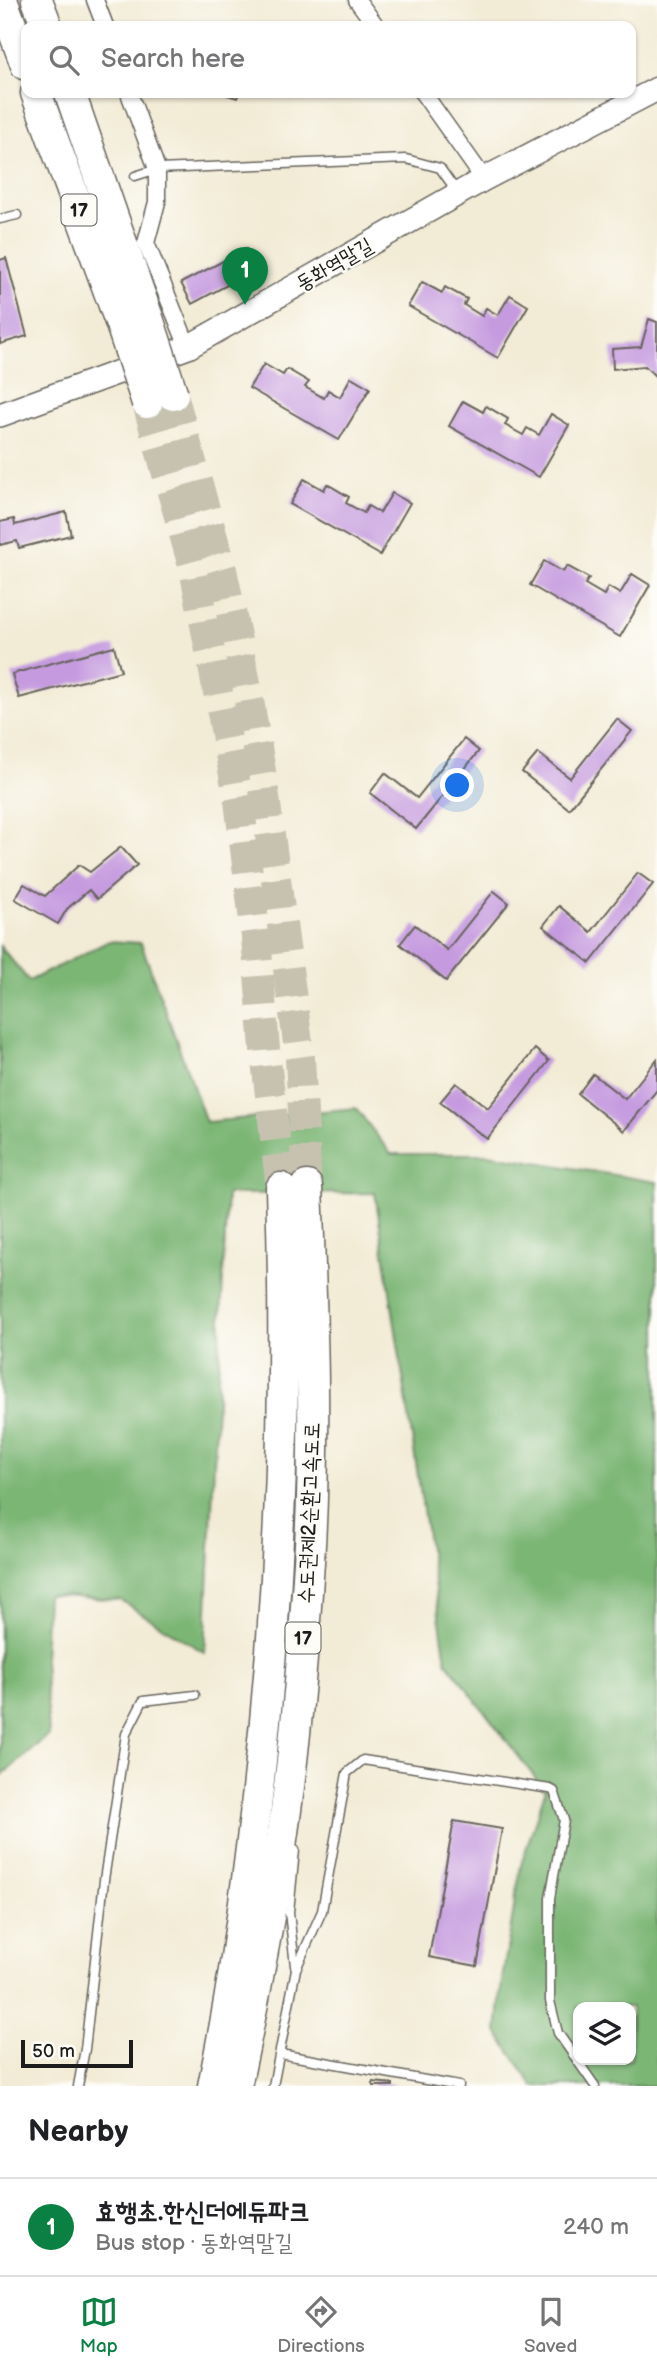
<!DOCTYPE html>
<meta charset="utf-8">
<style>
body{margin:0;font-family:"Balsamiq Sans","Poor Story",sans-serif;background:#f2f2f2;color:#202124}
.controls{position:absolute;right:21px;bottom:21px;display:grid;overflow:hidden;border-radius:14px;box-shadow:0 2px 5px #0004}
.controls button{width:63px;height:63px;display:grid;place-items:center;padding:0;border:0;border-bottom:2px solid #e0e0e0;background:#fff;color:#202124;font:35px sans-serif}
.scale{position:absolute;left:21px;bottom:18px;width:112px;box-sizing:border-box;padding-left:7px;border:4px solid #1c1c1c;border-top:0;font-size:19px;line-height:24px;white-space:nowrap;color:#1c1c1c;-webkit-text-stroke:5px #fdfcf7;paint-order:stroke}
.you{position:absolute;left:458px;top:786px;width:24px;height:24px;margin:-18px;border:5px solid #fff;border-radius:50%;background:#1a73e8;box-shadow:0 0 0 10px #1a73e833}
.badge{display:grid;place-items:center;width:46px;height:46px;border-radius:50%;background:#0b8043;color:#fff;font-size:23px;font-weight:700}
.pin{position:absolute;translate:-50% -58px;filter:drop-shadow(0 2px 4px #0008)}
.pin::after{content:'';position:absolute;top:37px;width:24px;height:21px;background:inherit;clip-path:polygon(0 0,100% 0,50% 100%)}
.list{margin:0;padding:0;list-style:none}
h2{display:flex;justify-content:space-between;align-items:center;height:91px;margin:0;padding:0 28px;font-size:30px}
h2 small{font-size:23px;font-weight:400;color:#757577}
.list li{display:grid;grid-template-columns:46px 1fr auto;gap:21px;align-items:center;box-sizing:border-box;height:98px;padding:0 28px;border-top:2px solid #e0e0e0}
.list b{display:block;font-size:26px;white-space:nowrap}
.list p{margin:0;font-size:23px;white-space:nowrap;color:#757577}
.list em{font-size:23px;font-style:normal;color:#757577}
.icon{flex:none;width:38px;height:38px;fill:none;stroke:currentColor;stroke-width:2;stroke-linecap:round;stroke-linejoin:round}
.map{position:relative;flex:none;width:657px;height:2086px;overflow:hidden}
.search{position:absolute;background:#fff;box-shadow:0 2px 5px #0004;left:21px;right:21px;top:21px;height:77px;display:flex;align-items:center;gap:18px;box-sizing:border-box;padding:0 24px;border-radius:14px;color:#757577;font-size:26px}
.sheet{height:189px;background:#fff}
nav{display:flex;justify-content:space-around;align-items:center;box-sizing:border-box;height:98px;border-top:2px solid #e0e0e0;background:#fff;font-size:19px;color:#757577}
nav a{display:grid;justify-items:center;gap:4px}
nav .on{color:#0b8043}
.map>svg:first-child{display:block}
.forest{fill:#7bb674;stroke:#4c6948;stroke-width:2;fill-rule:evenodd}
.building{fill:#c59adf}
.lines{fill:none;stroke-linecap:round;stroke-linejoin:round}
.highway-tunnel{stroke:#c7c2b0;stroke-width:30;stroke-dasharray:30 15;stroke-linecap:butt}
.lane-casing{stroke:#67645d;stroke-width:11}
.street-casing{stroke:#67645d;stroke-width:19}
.secondary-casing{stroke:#67645d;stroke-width:26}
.highway-casing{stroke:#67645d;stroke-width:33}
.lane{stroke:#fff;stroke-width:8}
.street{stroke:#fff;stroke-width:16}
.secondary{stroke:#fff;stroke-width:23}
.highway{stroke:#fff;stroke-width:30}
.highway-bridge-casing{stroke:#67645d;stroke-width:33;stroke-linecap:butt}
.highway-bridge{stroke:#fff;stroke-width:30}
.labels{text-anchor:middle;stroke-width:5;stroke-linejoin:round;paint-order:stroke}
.shield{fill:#fdfcf7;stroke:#605f5e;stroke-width:2}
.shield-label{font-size:19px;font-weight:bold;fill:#1c1c1c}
.street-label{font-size:21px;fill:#1c1c1c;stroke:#fdfcf7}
</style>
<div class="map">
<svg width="657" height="2086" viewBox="0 0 657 2086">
<rect width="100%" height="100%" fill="#fdfcf7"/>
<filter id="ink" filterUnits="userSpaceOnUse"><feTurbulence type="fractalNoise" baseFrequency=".0143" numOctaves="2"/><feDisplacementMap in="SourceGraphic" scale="14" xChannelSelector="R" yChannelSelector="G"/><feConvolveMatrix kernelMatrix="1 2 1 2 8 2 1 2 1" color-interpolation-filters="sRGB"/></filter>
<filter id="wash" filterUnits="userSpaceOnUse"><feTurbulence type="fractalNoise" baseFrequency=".00686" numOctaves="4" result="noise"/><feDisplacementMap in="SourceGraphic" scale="28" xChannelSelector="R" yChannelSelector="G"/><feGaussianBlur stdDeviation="1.57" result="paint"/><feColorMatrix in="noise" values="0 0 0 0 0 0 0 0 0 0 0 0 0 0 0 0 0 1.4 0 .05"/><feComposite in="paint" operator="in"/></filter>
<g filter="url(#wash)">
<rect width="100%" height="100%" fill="#f2ebd5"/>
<path class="forest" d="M109,941L141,943L206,1122L356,1108L391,1154H488L657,1182V2086H533L497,2032L502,1980L521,1865L545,1791L446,1661L375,1193L227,1194L205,1653L120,1600L47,1595L44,1660L49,1735L0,1777V946L29,981ZM578,2007H631V2060H578Z"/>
<g id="blocks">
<g class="building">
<polygon points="222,93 239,93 237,98"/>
<polygon points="246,249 257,269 192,304 181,283"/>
<polygon points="6,258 27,336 0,344 0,260"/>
<polygon points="422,282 442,293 445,287 467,299 464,305 482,316 486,308 498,315 510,295 528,306 498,358 408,306"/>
<polygon points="649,319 657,322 657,378 645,366 613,369 612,349 641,347"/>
<polygon points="264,364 283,375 287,369 309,382 305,387 324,398 328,390 340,397 351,377 370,388 339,440 249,388"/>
<polygon points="463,401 483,412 486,406 508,419 505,425 523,435 527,428 539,435 551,414 569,425 539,477 449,426"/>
<polygon points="304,479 324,490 327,484 349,497 346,503 364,513 368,506 380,513 392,493 410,503 380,555 290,504"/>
<polygon points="66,512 71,535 19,548 17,541 0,545 0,522 14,519 15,525"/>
<polygon points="544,561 563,572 567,566 589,578 585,584 604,595 608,587 620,594 632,574 650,585 620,637 530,585"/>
<polygon points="114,646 121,671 19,698 12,674"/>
<polygon points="617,719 632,731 569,809 522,772 538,753 570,778"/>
<polygon points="464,739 479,751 416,829 370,793 385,773 417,798"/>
<polygon points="121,847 137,865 97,899 89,890 67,909 58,924 15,899 24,884 45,896 79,865 90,872"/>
<polygon points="638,873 653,884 590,963 543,926 559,906 591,932"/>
<polygon points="494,891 509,903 446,981 400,944 415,925 447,950"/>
<polygon points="535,1049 549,1061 487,1139 440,1102 456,1083 488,1108"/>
<polygon points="657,1059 657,1090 624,1131 578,1094 593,1074 625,1099"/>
<polygon points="454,1821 502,1829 477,1966 429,1957"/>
<polygon points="373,2082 393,2084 393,2086 373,2086"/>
</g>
</g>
</g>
<g filter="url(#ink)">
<use href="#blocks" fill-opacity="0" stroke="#67645d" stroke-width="2"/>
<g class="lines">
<g class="highway-tunnel">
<polyline points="173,395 222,570 246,683 263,783 300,1058 307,1186"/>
<polyline points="147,403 195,573 239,801 256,937 266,1061 281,1188"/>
</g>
<defs>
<g id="lane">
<polyline points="135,176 157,169 406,159 440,168 457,192"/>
<polyline points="0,219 17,215"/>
<polyline points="295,1850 289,1912 295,1966"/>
<polyline points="280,2054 459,2086"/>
<polyline points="78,2086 85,2049 104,1880 126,1734 143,1701 195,1695"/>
<polyline points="273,2086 296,1969 322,1911 347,1773 363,1760 550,1789 554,1791 564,1820 550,1898 550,2001 558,2033 595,2086"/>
</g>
<g id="street">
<polyline points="95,0 105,26"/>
<polyline points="357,0 376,26"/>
<polyline points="129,93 157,169 157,202 146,243 188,347"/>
<polyline points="423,93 484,179"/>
</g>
<polyline id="secondary" points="0,415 188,347 484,179 657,89"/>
<g id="highway">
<polyline points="2,0 26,65"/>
<polyline points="37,0 47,26"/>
<polyline points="36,93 122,327"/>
<polyline points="70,93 148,318"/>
<path d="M213,2086C230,2005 242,1922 252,1840C279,1624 288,1406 281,1188"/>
<path d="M236,2086C253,2007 268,1927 281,1846C295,1752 303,1657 309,1562C317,1437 312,1311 307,1186"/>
</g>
</defs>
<use href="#lane" class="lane-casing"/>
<use href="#street" class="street-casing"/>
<use href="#secondary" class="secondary-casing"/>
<use href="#highway" class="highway-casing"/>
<use href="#lane" class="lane"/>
<use href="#street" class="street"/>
<use href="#secondary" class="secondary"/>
<use href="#highway" class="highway"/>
<defs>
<g id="highway-bridge">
<polyline points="148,318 173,395"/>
<polyline points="122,327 147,403"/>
</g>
</defs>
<use href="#highway-bridge" class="highway-bridge-casing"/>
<use href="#highway-bridge" class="highway-bridge"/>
</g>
</g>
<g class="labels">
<g class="shield">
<rect x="61.5" y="194.5" width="35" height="31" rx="5"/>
<rect x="285.5" y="1622.5" width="35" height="31" rx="5"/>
</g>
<g class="shield-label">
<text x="79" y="217">17</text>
<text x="303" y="1645">17</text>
</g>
<g class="street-label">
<text transform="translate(334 264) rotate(-30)" y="7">동화역말길</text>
<text transform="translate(309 1513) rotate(-88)" y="7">수도권제2순환고속도로</text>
</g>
</g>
</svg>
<div class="controls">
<button><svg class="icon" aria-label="layers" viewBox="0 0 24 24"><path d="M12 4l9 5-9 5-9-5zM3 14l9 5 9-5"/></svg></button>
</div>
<div class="scale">50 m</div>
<div class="you"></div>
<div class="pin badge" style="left:245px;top:305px">1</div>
<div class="search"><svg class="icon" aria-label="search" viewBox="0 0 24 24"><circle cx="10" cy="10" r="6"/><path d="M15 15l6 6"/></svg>Search here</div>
</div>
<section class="sheet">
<h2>Nearby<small></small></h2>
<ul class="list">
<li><span class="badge">1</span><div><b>효행초.한신더에듀파크</b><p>Bus stop · 동화역말길</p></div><em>240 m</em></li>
</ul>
</section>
<nav>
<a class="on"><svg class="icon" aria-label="map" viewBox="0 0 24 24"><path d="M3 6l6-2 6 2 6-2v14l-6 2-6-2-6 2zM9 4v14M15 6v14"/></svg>Map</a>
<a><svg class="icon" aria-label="directions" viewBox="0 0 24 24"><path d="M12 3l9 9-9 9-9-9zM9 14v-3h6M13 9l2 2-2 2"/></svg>Directions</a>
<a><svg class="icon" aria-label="saved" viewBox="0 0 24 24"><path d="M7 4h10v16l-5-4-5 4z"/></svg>Saved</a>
</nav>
